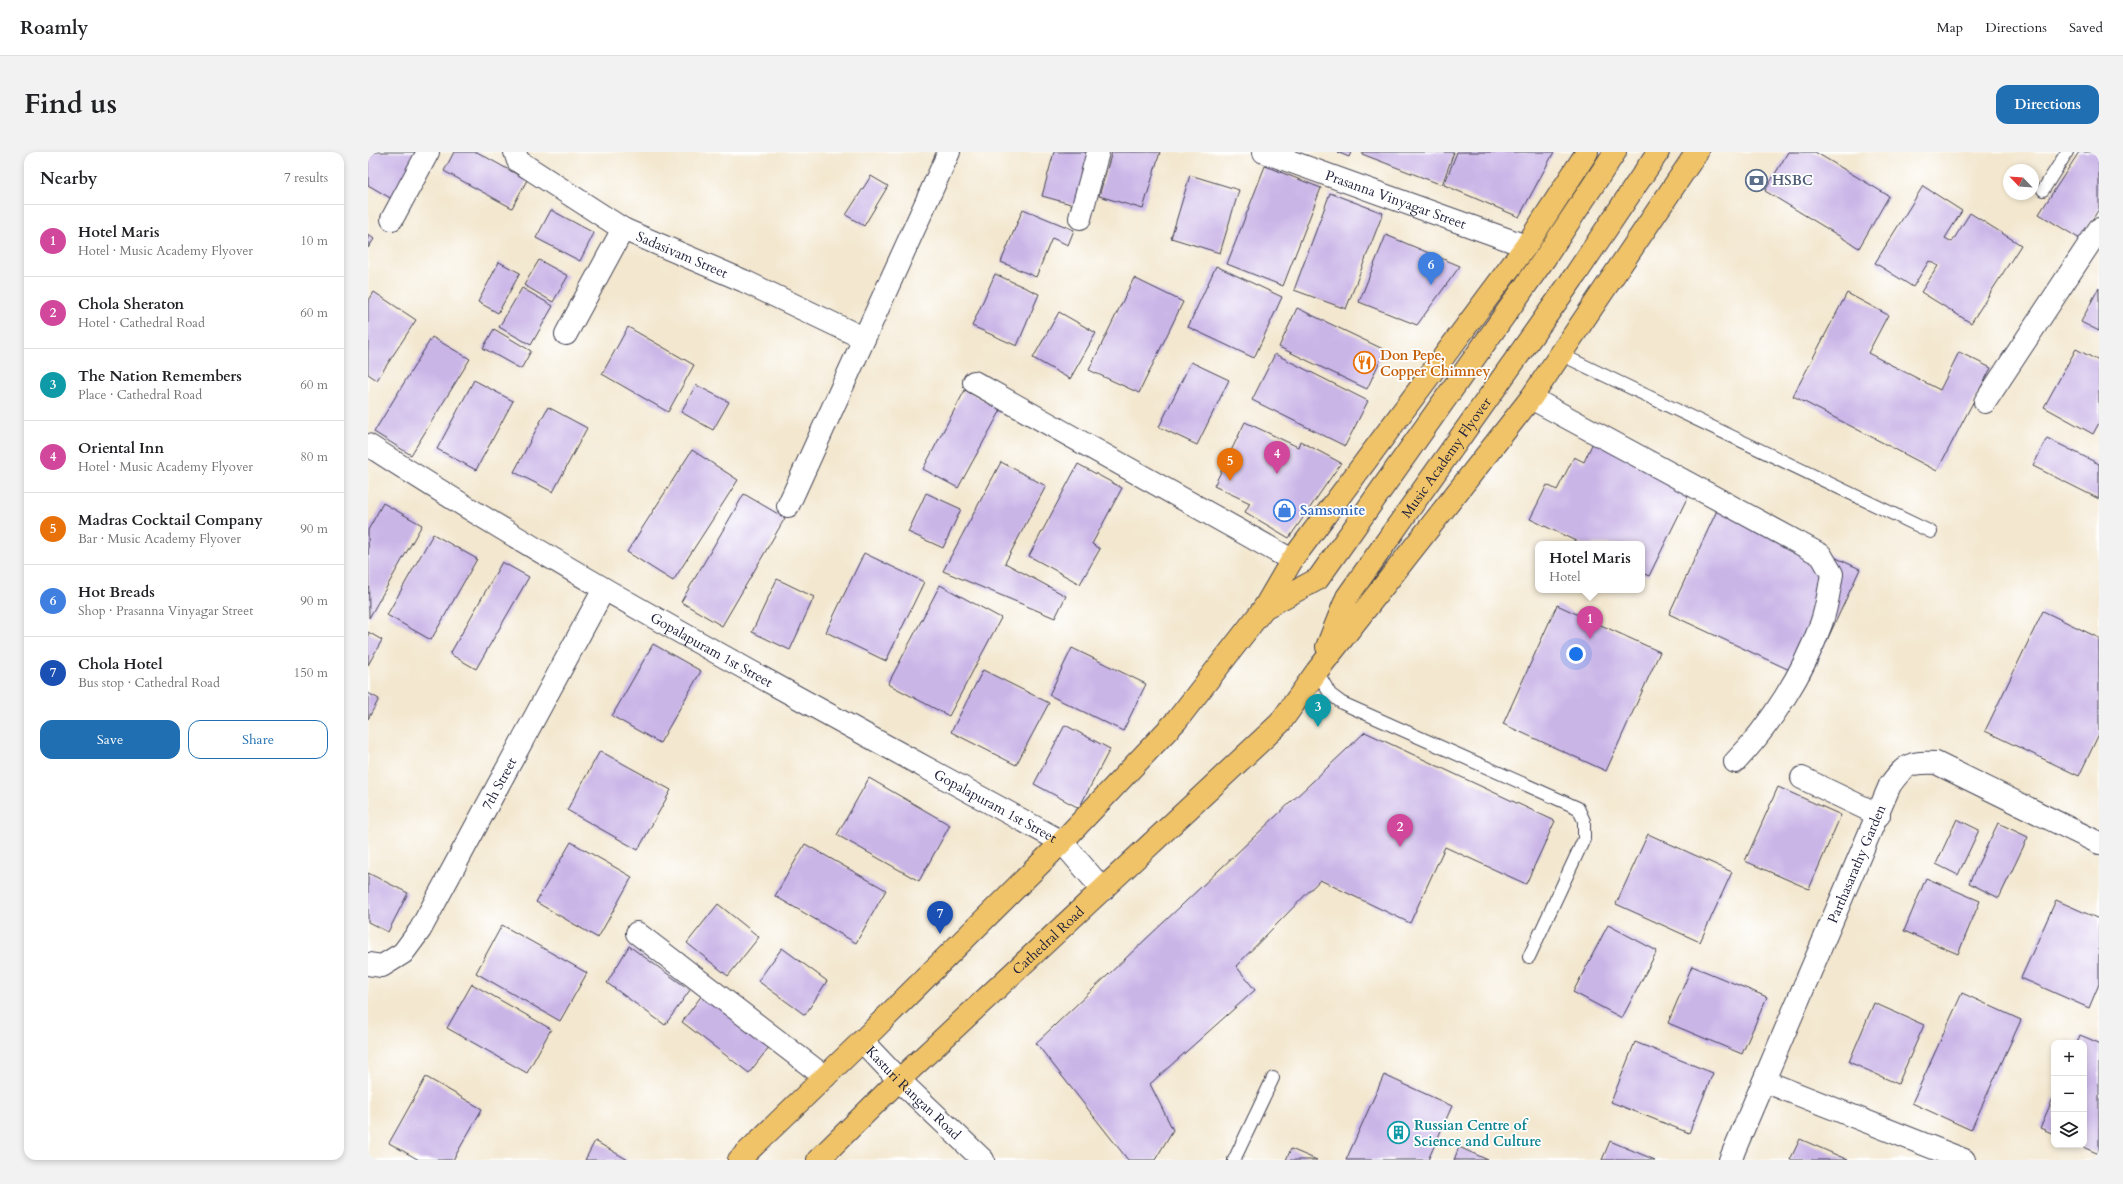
<!DOCTYPE html>
<meta charset="utf-8">
<style>
body{margin:0;font-family:Cardo,serif;background:#f2f2f2;color:#202124}
.controls{position:absolute;right:12px;bottom:12px;display:grid;overflow:hidden;border-radius:8px;box-shadow:0 2px 6px #0003}
.controls button{width:36px;height:36px;display:grid;place-items:center;padding:0;border:0;border-bottom:1px solid #e0e0e0;background:#fff;color:#202124;font:20px sans-serif}
.compass{position:absolute;left:1635px;top:12px;width:36px;height:36px;border-radius:50%;background:#fff;box-shadow:0 2px 6px #0003;rotate:295deg}
.you{position:absolute;left:1208px;top:502px;width:14px;height:14px;margin:-10px;border:3px solid #fff;border-radius:50%;background:#1a73e8;box-shadow:0 0 0 6px #1a73e833}
.badge{display:grid;place-items:center;width:26px;height:26px;border-radius:50%;background:#1f6fb2;color:#fff;font-size:13px;font-weight:700}
.pin{position:absolute;translate:-50% -33px;filter:drop-shadow(0 1px 2px #0008)}
.pin::after{content:'';position:absolute;top:21px;width:14px;height:12px;background:inherit;clip-path:polygon(0 0,100% 0,50% 100%)}
.popup{position:absolute;left:1167px;top:389px;width:110px;height:52px;box-sizing:border-box;display:grid;place-content:center;border-radius:8px;background:#fff;filter:drop-shadow(0 1px 3px #0005);font-size:13px;white-space:nowrap;color:#757577}
.popup b{font-size:15px;color:#202124}
.popup::after{content:'';position:absolute;left:50%;top:100%;margin-left:-8px;border:8px solid transparent;border-top-color:#fff}
.list{margin:0;padding:0;list-style:none}
h2{display:flex;justify-content:space-between;align-items:center;height:52px;margin:0;padding:0 16px;font-size:17px}
h2 small{font-size:13px;font-weight:400;color:#757577}
.list li{display:grid;grid-template-columns:26px 1fr auto;gap:12px;align-items:center;box-sizing:border-box;height:72px;padding:0 16px;border-top:1px solid #e0e0e0}
.list b{display:block;font-size:15px;white-space:nowrap}
.list p{margin:0;font-size:13px;white-space:nowrap;color:#757577}
.list em{font-size:13px;font-style:normal;color:#757577}
.actions{display:flex;gap:8px;padding:12px 16px}
.actions a{flex:1;padding:9px 0;border:1px solid #1f6fb2;border-radius:12px;text-align:center;font-size:14px;color:#1f6fb2}
.actions .main{background:#1f6fb2;color:#fff}
.icon{flex:none;width:22px;height:22px;fill:none;stroke:currentColor;stroke-width:2;stroke-linecap:round;stroke-linejoin:round}
.map{position:relative;flex:none;width:1731px;height:1008px;overflow:hidden;border-radius:12px}
header{display:flex;align-items:center;gap:24px;box-sizing:border-box;height:56px;padding:0 20px;background:#fff;border-bottom:1px solid #e0e0e0}
header strong{font-size:19px}
nav{display:flex;gap:22px;margin-inline-start:auto;font-size:14px}
.intro{display:flex;align-items:center;justify-content:space-between;box-sizing:border-box;height:96px;padding:0 24px}
h1{margin:0;font-size:28px}
.button{padding:10px 18px;border-radius:12px;background:#1f6fb2;color:#fff;font-size:14px;font-weight:700}
main{display:flex;gap:24px;padding:0 24px}
aside{flex:1;background:#fff;border-radius:12px;box-shadow:0 2px 6px #0003}
.map>svg:first-child{display:block}
.building{fill:#cab5e7}
.lines{fill:none;stroke-linecap:round;stroke-linejoin:round}
.service-casing{stroke:#414051;stroke-width:14}
.minor-casing{stroke:#414051;stroke-width:24}
.tertiary-casing{stroke:#414051;stroke-width:24}
.primary-casing{stroke:#414051;stroke-width:24}
.service{stroke:#fff;stroke-width:12}
.minor{stroke:#fff;stroke-width:22}
.tertiary{stroke:#fff;stroke-width:22}
.primary{stroke:#f0c369;stroke-width:22}
.labels{text-anchor:middle;stroke-width:3.5;stroke-linejoin:round;paint-order:stroke}
.service-label{font-size:14px;font-weight:bold;fill:#4e5e75;stroke:#fff;text-anchor:start}
.street-label{font-size:14px;fill:#22223b;stroke:#fff}
.food-label{font-size:14px;font-weight:bold;fill:#c56008;stroke:#fff;text-anchor:start}
.shop-label{font-size:14px;font-weight:bold;fill:#366cbe;stroke:#fff;text-anchor:start}
.culture-label{font-size:14px;font-weight:bold;fill:#0d838f;stroke:#fff;text-anchor:start}
</style>
<header>
<strong>Roamly</strong>
<nav><a>Map</a><a>Directions</a><a>Saved</a></nav>
</header>
<div class="intro"><h1>Find us</h1><a class="button">Directions</a></div>
<main>
<aside>
<h2>Nearby<small>7 results</small></h2>
<ul class="list">
<li><span class="badge" style="background:#d1479c">1</span><div><b>Hotel Maris</b><p>Hotel · Music Academy Flyover</p></div><em>10 m</em></li>
<li><span class="badge" style="background:#d1479c">2</span><div><b>Chola Sheraton</b><p>Hotel · Cathedral Road</p></div><em>60 m</em></li>
<li><span class="badge" style="background:#0f9aa8">3</span><div><b>The Nation Remembers</b><p>Place · Cathedral Road</p></div><em>60 m</em></li>
<li><span class="badge" style="background:#d1479c">4</span><div><b>Oriental Inn</b><p>Hotel · Music Academy Flyover</p></div><em>80 m</em></li>
<li><span class="badge" style="background:#e8710a">5</span><div><b>Madras Cocktail Company</b><p>Bar · Music Academy Flyover</p></div><em>90 m</em></li>
<li><span class="badge" style="background:#3f7fe0">6</span><div><b>Hot Breads</b><p>Shop · Prasanna Vinyagar Street</p></div><em>90 m</em></li>
<li><span class="badge" style="background:#1a4fb4">7</span><div><b>Chola Hotel</b><p>Bus stop · Cathedral Road</p></div><em>150 m</em></li>
</ul>
<div class="actions"><a class="main">Save</a><a>Share</a></div>
</aside>
<div class="map">
<svg width="1731" height="1008" viewBox="0 0 1731 1008">
<rect width="100%" height="100%" fill="#fff"/>
<filter id="ink" filterUnits="userSpaceOnUse"><feTurbulence type="fractalNoise" baseFrequency=".025" numOctaves="2"/><feDisplacementMap in="SourceGraphic" scale="8" xChannelSelector="R" yChannelSelector="G"/><feConvolveMatrix kernelMatrix="1 2 1 2 8 2 1 2 1" color-interpolation-filters="sRGB"/></filter>
<filter id="wash" filterUnits="userSpaceOnUse"><feTurbulence type="fractalNoise" baseFrequency=".012" numOctaves="4" result="noise"/><feDisplacementMap in="SourceGraphic" scale="16" xChannelSelector="R" yChannelSelector="G"/><feGaussianBlur stdDeviation="0.9" result="paint"/><feColorMatrix in="noise" values="0 0 0 0 0 0 0 0 0 0 0 0 0 0 0 0 0 1.4 0 .05"/><feComposite in="paint" operator="in"/></filter>
<g filter="url(#wash)">
<rect width="100%" height="100%" fill="#f3e7cf"/>
<g id="blocks">
<g class="building">
<polygon points="2,0 51,0 24,47 0,33 0,3"/>
<polygon points="86,0 109,0 159,28 144,56 76,19"/>
<polygon points="686,0 725,0 710,54 674,44"/>
<polygon points="744,0 792,0 775,57 731,44"/>
<polygon points="969,0 983,0 981,5"/>
<polygon points="995,0 1086,0 1074,33 994,2"/>
<polygon points="1089,0 1186,0 1151,65 1076,33"/>
<polygon points="1420,0 1447,0 1521,44 1491,96 1397,39"/>
<polygon points="1711,0 1731,0 1731,57 1712,87 1671,62"/>
<polygon points="897,14 953,36 915,134 859,112"/>
<polygon points="822,23 871,38 852,101 803,86"/>
<polygon points="503,24 520,34 496,74 478,63"/>
<polygon points="1555,34 1594,59 1577,86 1584,90 1602,61 1653,93 1603,171 1553,140 1570,114 1561,109 1545,135 1507,111"/>
<polygon points="962,41 1015,61 978,157 926,138"/>
<polygon points="655,57 706,78 700,93 684,86 668,125 633,110"/>
<polygon points="183,58 226,81 212,109 168,86"/>
<polygon points="0,82 6,87 0,96"/>
<polygon points="1018,83 1092,114 1049,173 991,150"/>
<polygon points="171,108 200,124 185,150 156,133"/>
<polygon points="131,110 152,121 130,161 110,150"/>
<polygon points="848,114 914,145 886,206 820,175"/>
<polygon points="627,122 671,142 649,194 604,174"/>
<polygon points="766,126 815,150 771,241 721,218"/>
<polygon points="1731,135 1731,179 1713,170"/>
<polygon points="154,136 185,154 163,193 131,175"/>
<polygon points="6,140 48,168 9,228 0,222 0,150"/>
<polygon points="1479,141 1520,163 1500,201 1572,238 1591,200 1623,216 1569,319 1425,244"/>
<polygon points="929,156 1017,198 999,237 911,195"/>
<polygon points="691,160 728,181 702,227 665,206"/>
<polygon points="260,175 326,213 300,260 234,222"/>
<polygon points="126,177 163,199 153,217 115,196"/>
<polygon points="64,185 102,207 43,303 6,280"/>
<polygon points="1708,197 1731,209 1731,271 1725,282 1676,255"/>
<polygon points="907,202 1000,249 977,294 884,248"/>
<polygon points="823,210 861,228 829,293 791,275"/>
<polygon points="106,228 145,249 108,318 69,297"/>
<polygon points="328,233 361,250 345,278 313,260"/>
<polygon points="597,238 633,258 590,336 555,317"/>
<polygon points="180,255 219,276 185,340 146,320"/>
<polygon points="877,270 930,295 932,289 973,311 921,386 877,360 882,351 846,334"/>
<polygon points="1227,286 1325,334 1281,424 1274,421 1274,392 1214,392 1162,367 1179,333 1189,338 1206,305 1216,310"/>
<polygon points="1679,286 1731,312 1731,347 1665,314"/>
<polygon points="324,298 370,328 305,429 259,400"/>
<polygon points="633,310 678,334 637,411 698,444 687,466 575,419"/>
<polygon points="710,312 754,336 724,392 732,397 712,432 661,404"/>
<polygon points="558,341 593,357 575,396 540,380"/>
<polygon points="376,342 417,366 354,474 313,450"/>
<polygon points="15,351 54,373 1,466 0,378"/>
<polygon points="1352,352 1492,417 1441,527 1301,462"/>
<polygon points="65,382 109,407 63,488 19,463"/>
<polygon points="496,401 556,430 518,509 458,480"/>
<polygon points="134,410 161,425 108,517 82,502"/>
<polygon points="409,427 446,445 422,498 384,480"/>
<polygon points="572,433 633,466 581,564 520,532"/>
<polygon points="1189,453 1292,500 1238,619 1135,572"/>
<polygon points="1675,459 1731,486 1731,582 1711,624 1617,579"/>
<polygon points="0,480 14,488 0,513"/>
<polygon points="285,492 333,519 292,591 244,564"/>
<polygon points="704,496 778,532 755,579 681,543"/>
<polygon points="615,518 681,551 648,613 583,580"/>
<polygon points="0,541 11,547 0,567"/>
<polygon points="697,573 742,597 711,656 666,632"/>
<polygon points="997,580 1187,669 1158,732 1077,695 1042,771 952,728 868,814 887,838 782,932 805,978 787,1008 760,1008 668,891"/>
<polygon points="232,599 303,638 270,698 199,658"/>
<polygon points="501,626 582,673 551,729 469,683"/>
<polygon points="1410,635 1473,663 1441,737 1377,709"/>
<polygon points="1589,667 1611,678 1590,723 1568,712"/>
<polygon points="1630,671 1660,685 1631,746 1601,731"/>
<polygon points="1280,682 1364,720 1332,790 1248,752"/>
<polygon points="203,690 264,725 230,786 168,750"/>
<polygon points="437,692 518,738 488,791 407,744"/>
<polygon points="0,721 40,741 20,780 0,770"/>
<polygon points="1558,726 1612,749 1590,802 1536,779"/>
<polygon points="1688,748 1731,767 1731,832 1721,856 1653,826"/>
<polygon points="350,752 391,785 360,824 319,791"/>
<polygon points="134,773 219,821 192,869 108,821"/>
<polygon points="1240,773 1289,799 1254,866 1205,840"/>
<polygon points="261,794 322,838 297,873 239,831"/>
<polygon points="414,796 459,829 437,863 390,829"/>
<polygon points="1324,814 1399,845 1374,902 1300,871"/>
<polygon points="104,832 183,877 159,921 79,876"/>
<polygon points="337,839 405,890 381,921 314,870"/>
<polygon points="1594,841 1653,868 1603,978 1544,951"/>
<polygon points="1506,851 1556,873 1530,932 1481,910"/>
<polygon points="1712,883 1731,891 1731,1002 1710,993 1716,993 1716,891 1709,891"/>
<polygon points="1267,890 1345,921 1321,981 1243,950"/>
<polygon points="1016,923 1084,954 1060,1008 978,1008"/>
<polygon points="58,925 114,957 85,1008 51,1008 21,991"/>
<polygon points="1686,944 1686,982 1672,976"/>
<polygon points="1432,987 1480,1008 1422,1008"/>
<polygon points="227,989 260,1008 217,1008"/>
<polygon points="1242,989 1287,1008 1234,1008"/>
<polygon points="1091,995 1120,1008 1086,1008"/>
<polygon points="923,997 949,1008 918,1008"/>
</g>
</g>
</g>
<g filter="url(#ink)">
<use href="#blocks" fill-opacity="0" stroke="#414051" stroke-width="1"/>
<g class="lines">
<defs>
<g id="service">
<polyline points="1675,38 1699,0"/>
<polyline points="1192,202 1563,380"/>
<polyline points="949,519 962,542 974,551 1210,656 1216,669 1216,687 1161,805"/>
<polyline points="866,1008 905,926"/>
</g>
<g id="minor">
<path id="s1" d="M147,0L150,9L255,77L376,129L495,186"/>
<path id="s2" d="M896,0L1158,94"/>
<polyline points="712,66 730,0"/>
<polyline points="24,67 60,0"/>
<polyline points="198,182 255,77"/>
<polyline points="606,230 924,408"/>
<path d="M1163,246L1453,403L1464,422C1461,438 1459,456 1453,472C1436,520 1402,574 1367,610"/>
<polyline points="1617,250 1731,77"/>
<polyline points="420,354 581,0"/>
<polyline points="1434,626 1511,663"/>
<polyline points="269,781 457,925"/>
<path id="s3" d="M0,812L14,814L35,801L52,778L236,437"/>
<polyline points="1396,929 1596,1008"/>
<path id="s4" d="M1362,1008L1522,633C1537,612 1542,610 1568,611L1731,691"/>
</g>
<g id="tertiary">
<path id="s5" d="M0,293C224,438 461,562 694,690L735,738"/>
<path id="s6" d="M494,889L531,928L615,1008"/>
</g>
<g id="primary">
<polyline points="896,456 950,427 1177,106 1247,0"/>
<path id="s7" d="M959,495L979,445L1208,122L1290,0"/>
<polyline points="371,1008 494,889 694,690 809,568 896,456 924,408 1158,94 1219,0"/>
<path id="s8" d="M450,1008L531,928L912,571L949,519L1163,246L1329,0"/>
</g>
</defs>
<use href="#service" class="service-casing"/>
<use href="#minor" class="minor-casing"/>
<use href="#tertiary" class="tertiary-casing"/>
<use href="#primary" class="primary-casing"/>
<use href="#service" class="service"/>
<use href="#minor" class="minor"/>
<use href="#tertiary" class="tertiary"/>
<use href="#primary" class="primary"/>
</g>
</g>
<defs>
<symbol id="bank-ring" viewBox="-11 -11 22 22"><circle r="9.5" fill="#fff" stroke="#5c6f8a" stroke-width="1.5"/><path d="M-6-4H6V4H-6ZM0-2.3a2.3 2.3 0 1 0 0 4.6a2.3 2.3 0 1 0 0-4.6Z" fill="#5c6f8a"/></symbol>
<symbol id="restaurant-ring" viewBox="-11 -11 22 22"><circle r="9.5" fill="#fff" stroke="#e8710a" stroke-width="1.5"/><path d="M-5-6h1v4h1v-4h1v4h1v-4h1v5L-1.5 .5V6h-2V.5L-5-1ZM5-6V6H3V1.5H1.5Q1.5-4 5-6Z" fill="#e8710a"/></symbol>
<symbol id="shop-ring" viewBox="-11 -11 22 22"><circle r="9.5" fill="#fff" stroke="#3f7fe0" stroke-width="1.5"/><path d="M-5-2.5h2.3a2.7 3.5 0 0 1 5.4 0H5L5.5 6h-11ZM-1.5-2.5h3a1.5 2.3 0 0 0-3 0Z" fill="#3f7fe0"/></symbol>
<symbol id="building-ring" viewBox="-11 -11 22 22"><circle r="9.5" fill="#fff" stroke="#0f9aa8" stroke-width="1.5"/><path d="M-4-6H4V6H1V3H-1V6H-4ZM-2.5-4.3h1.7v1.8h-1.7ZM.8-4.3h1.7v1.8H.8ZM-2.5-1h1.7V.8h-1.7ZM.8-1h1.7V.8H.8Z" fill="#0f9aa8"/></symbol>
</defs>
<g fill-rule="evenodd">
<use href="#bank-ring" x="1376" y="16" width="25" height="25"/>
<use href="#restaurant-ring" x="984" y="198" width="25" height="25"/>
<use href="#shop-ring" x="904" y="346" width="25" height="25"/>
<use href="#building-ring" x="1018" y="968" width="25" height="25"/>
</g>
<g class="labels">
<g class="service-label">
<text x="1404" y="33">HSBC</text>
</g>
<g class="street-label">
<text dy="5" stroke="none"><textPath href="#s2" startOffset="140">Prasanna Vinyagar Street</textPath></text>
<text dy="5" stroke="none"><textPath href="#s1" startOffset="199">Sadasivam Street</textPath></text>
<text dy="5" stroke="none"><textPath href="#s7" startOffset="225">Music Academy Flyover</textPath></text>
<text dy="5" stroke="none"><textPath href="#s5" startOffset="400">Gopalapuram 1st Street</textPath></text>
<text dy="5" stroke="none"><textPath href="#s3" startOffset="234">7th Street</textPath></text>
<text dy="5" stroke="none"><textPath href="#s5" startOffset="724">Gopalapuram 1st Street</textPath></text>
<text dy="5" stroke="none"><textPath href="#s4" startOffset="322">Parthasarathy Garden</textPath></text>
<text dy="5" stroke="none"><textPath href="#s8" startOffset="318">Cathedral Road</textPath></text>
<text dy="5" stroke="none"><textPath href="#s6" startOffset="73">Kasturi Rangan Road</textPath></text>
</g>
<g class="food-label">
<text x="1012" y="208">Don Pepe,<tspan x="1012" dy="16">Copper Chimney</tspan></text>
</g>
<g class="shop-label">
<text x="932" y="363">Samsonite</text>
</g>
<g class="culture-label">
<text x="1046" y="978">Russian Centre of<tspan x="1046" dy="16">Science and Culture</tspan></text>
</g>
</g>
</svg>
<div class="controls">
<button>+</button>
<button>−</button>
<button><svg class="icon" aria-label="layers" viewBox="0 0 24 24"><path d="M12 4l9 5-9 5-9-5zM3 14l9 5 9-5"/></svg></button>
</div>
<svg class="compass" viewBox="-18 -18 36 36"><path d="M0-13l5 13h-10z" fill="#e53935"/><path d="M0 13l5-13h-10z" fill="#757577"/></svg>
<div class="you"></div>
<div class="pin badge" style="left:1222px;top:487px;background:#d1479c">1</div>
<div class="popup"><b>Hotel Maris</b>Hotel</div>
<div class="pin badge" style="left:1032px;top:695px;background:#d1479c">2</div>
<div class="pin badge" style="left:950px;top:575px;background:#0f9aa8">3</div>
<div class="pin badge" style="left:909px;top:322px;background:#d1479c">4</div>
<div class="pin badge" style="left:862px;top:329px;background:#e8710a">5</div>
<div class="pin badge" style="left:1063px;top:133px;background:#3f7fe0">6</div>
<div class="pin badge" style="left:572px;top:782px;background:#1a4fb4">7</div>
</div>
</main>
